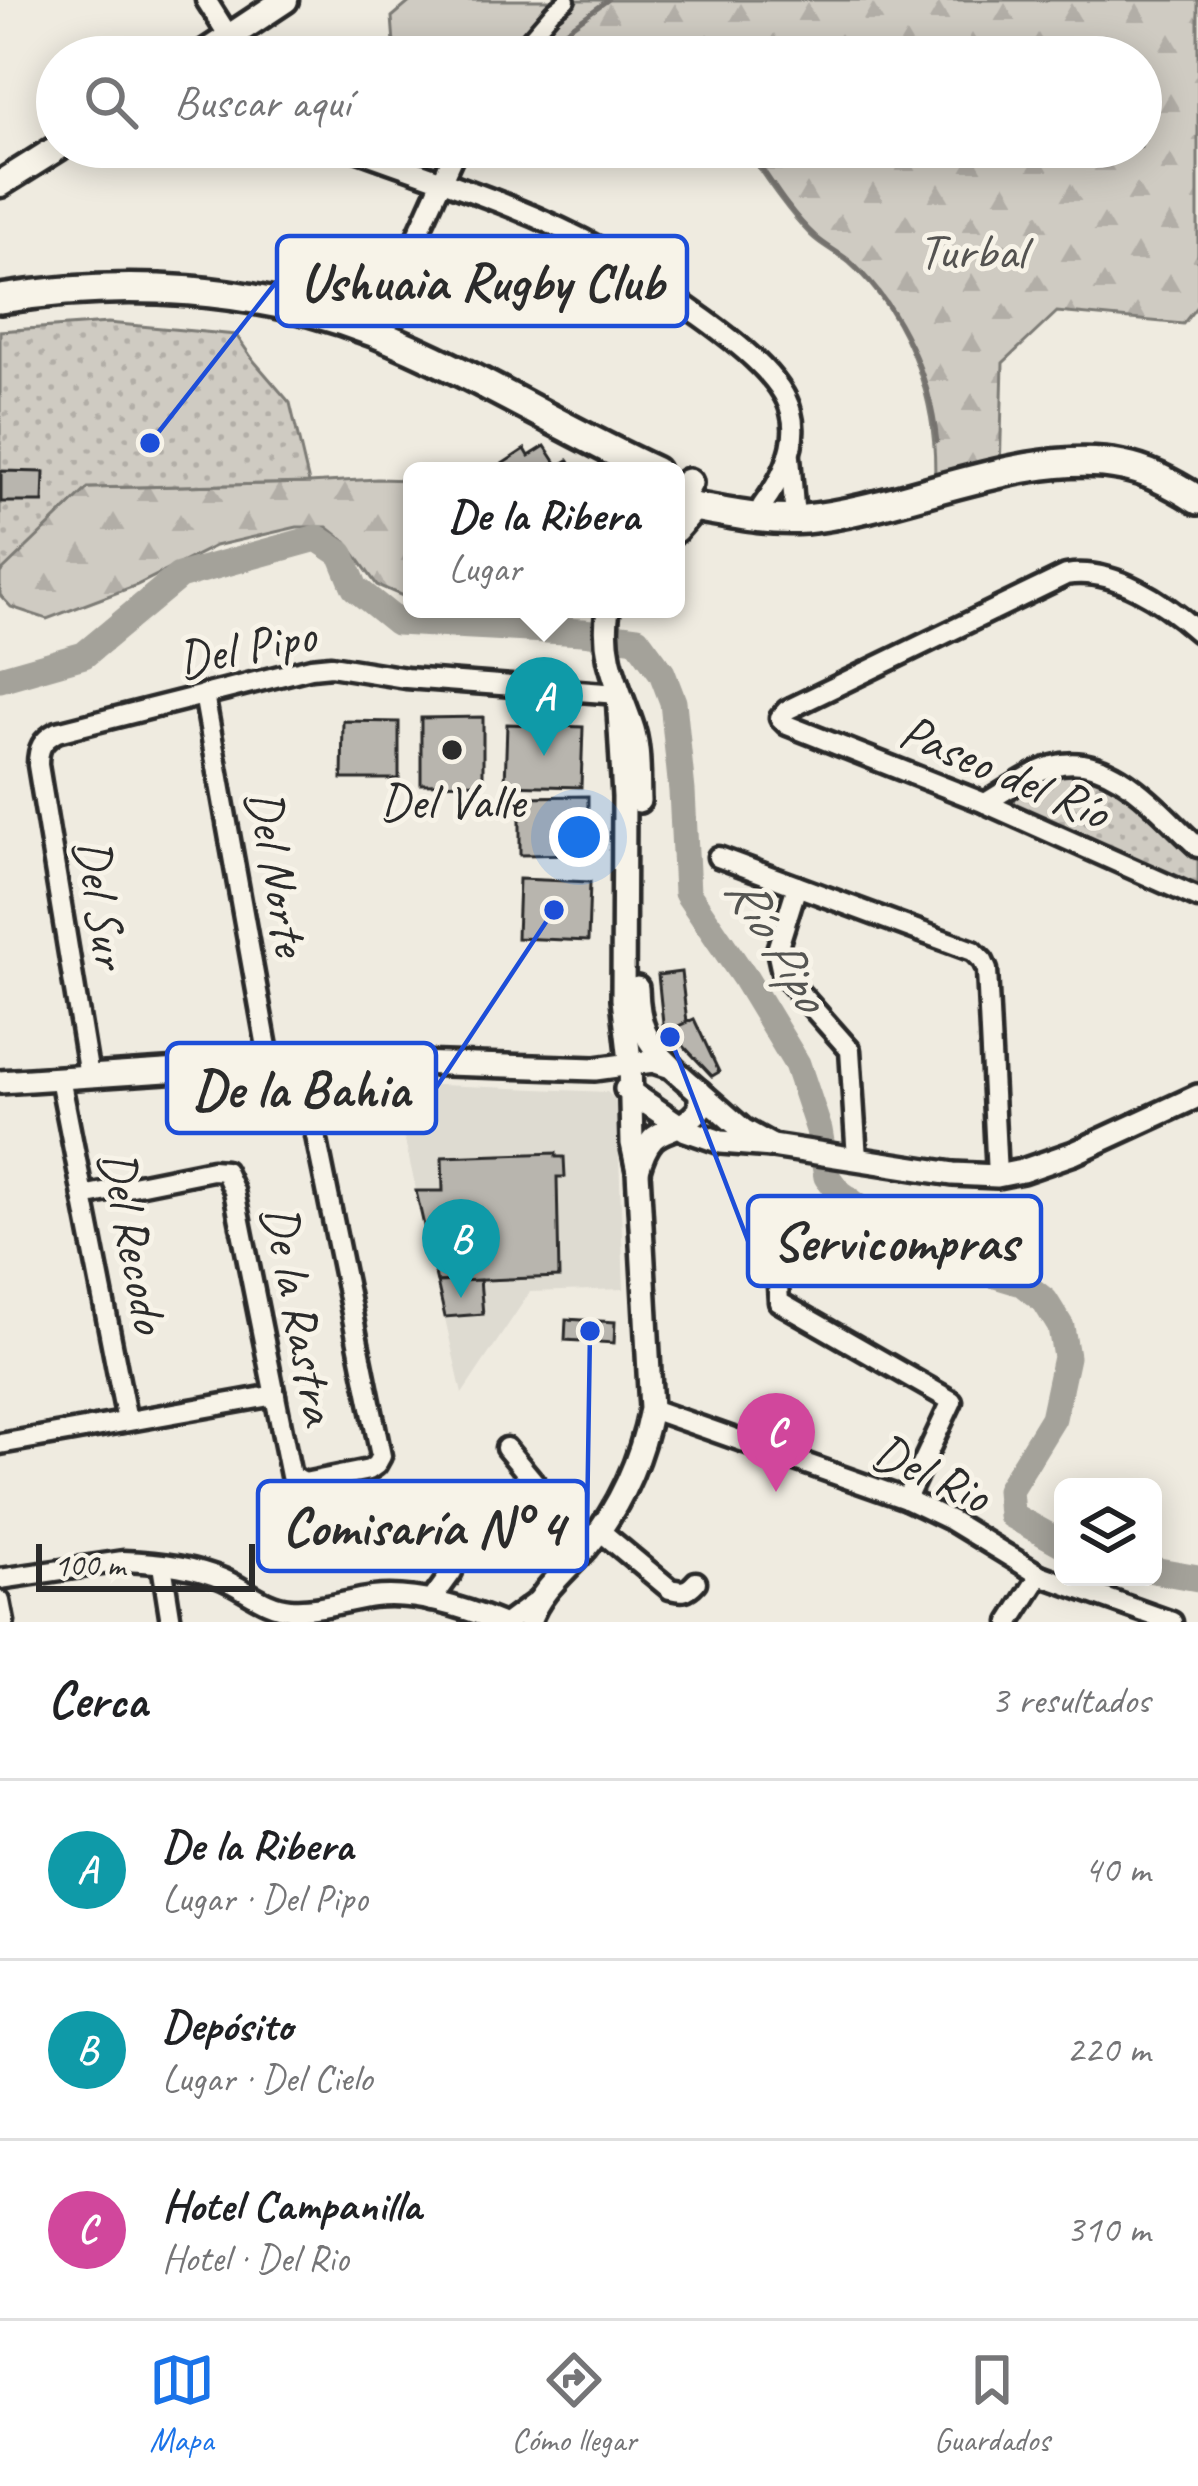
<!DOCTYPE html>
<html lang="es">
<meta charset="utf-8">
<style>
body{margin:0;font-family:Caveat,sans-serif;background:#f6f6f6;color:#202124}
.controls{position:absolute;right:36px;bottom:36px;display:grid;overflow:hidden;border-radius:18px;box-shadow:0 6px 30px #0003}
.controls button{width:108px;height:108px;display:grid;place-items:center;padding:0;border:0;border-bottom:3px solid #e0e0e0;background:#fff;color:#202124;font:60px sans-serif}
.scale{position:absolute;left:36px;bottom:30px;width:219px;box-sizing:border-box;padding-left:12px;border:6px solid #2b2b2b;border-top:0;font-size:33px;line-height:42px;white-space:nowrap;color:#2b2b2b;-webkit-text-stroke:9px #f7f3e8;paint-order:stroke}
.you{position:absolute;left:579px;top:837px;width:42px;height:42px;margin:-30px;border:9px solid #fff;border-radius:50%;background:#1a73e8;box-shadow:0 0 0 18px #1a73e833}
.badge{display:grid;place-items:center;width:78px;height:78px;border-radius:50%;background:#1a73e8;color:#fff;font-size:39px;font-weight:700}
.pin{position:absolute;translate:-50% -99px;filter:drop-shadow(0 3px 6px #0008)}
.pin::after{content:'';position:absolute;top:63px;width:42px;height:36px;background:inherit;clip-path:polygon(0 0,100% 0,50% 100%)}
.popup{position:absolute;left:403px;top:462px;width:282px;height:156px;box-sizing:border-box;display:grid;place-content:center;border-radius:18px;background:#fff;filter:drop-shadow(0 3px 9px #0005);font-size:39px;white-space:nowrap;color:#757577}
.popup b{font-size:45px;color:#202124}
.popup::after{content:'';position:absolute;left:50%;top:100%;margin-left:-24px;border:24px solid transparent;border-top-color:#fff}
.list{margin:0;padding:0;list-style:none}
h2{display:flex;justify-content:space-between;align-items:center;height:156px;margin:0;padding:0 48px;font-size:51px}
h2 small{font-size:39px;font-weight:400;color:#757577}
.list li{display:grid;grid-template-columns:78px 1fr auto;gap:36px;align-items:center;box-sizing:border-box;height:180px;padding:0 48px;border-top:3px solid #e0e0e0}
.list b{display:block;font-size:45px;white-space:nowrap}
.list p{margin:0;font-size:39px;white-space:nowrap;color:#757577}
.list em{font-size:39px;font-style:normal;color:#757577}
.icon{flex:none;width:66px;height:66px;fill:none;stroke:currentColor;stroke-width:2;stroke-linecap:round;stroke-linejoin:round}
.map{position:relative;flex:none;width:1198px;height:1622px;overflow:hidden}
.search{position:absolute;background:#fff;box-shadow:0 6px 30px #0003;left:36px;right:36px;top:36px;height:132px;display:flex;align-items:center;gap:30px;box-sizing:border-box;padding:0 42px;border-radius:66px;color:#757577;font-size:45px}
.sheet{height:696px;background:#fff}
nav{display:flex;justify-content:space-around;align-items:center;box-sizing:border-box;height:168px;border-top:3px solid #e0e0e0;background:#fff;font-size:33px;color:#757577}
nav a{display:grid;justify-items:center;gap:6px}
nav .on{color:#1a73e8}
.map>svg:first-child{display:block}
.built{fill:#dedbd1}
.green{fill:#cfcbc2;stroke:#7d7b76;stroke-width:3}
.forest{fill:url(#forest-firs);stroke:#7d7b76;stroke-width:3}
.park{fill:url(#park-dots);stroke:#7d7b76;stroke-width:3}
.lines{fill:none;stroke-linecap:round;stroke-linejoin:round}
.stream{stroke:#74726e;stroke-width:4.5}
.river{stroke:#a4a29a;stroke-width:27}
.building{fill:#b8b5ae;stroke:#2b2b2b;stroke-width:3}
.pedestrian-casing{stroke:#2b2b2b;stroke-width:22}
.minor-casing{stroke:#2b2b2b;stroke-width:27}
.tertiary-casing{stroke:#2b2b2b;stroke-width:30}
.secondary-casing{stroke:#2b2b2b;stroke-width:33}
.primary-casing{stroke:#2b2b2b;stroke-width:36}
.pedestrian{stroke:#f7f3e8;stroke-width:14}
.minor{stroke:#f7f3e8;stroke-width:18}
.tertiary{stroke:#f7f3e8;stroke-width:21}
.secondary{stroke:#f7f3e8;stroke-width:24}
.primary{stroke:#f7f3e8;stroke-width:27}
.poi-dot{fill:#2b2b2b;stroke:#f7f3e8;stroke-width:4.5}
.labels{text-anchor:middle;stroke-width:10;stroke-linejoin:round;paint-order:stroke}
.park-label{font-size:51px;fill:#545351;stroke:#f7f3e8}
.street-label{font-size:51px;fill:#2b2b2b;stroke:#f7f3e8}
.poi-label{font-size:51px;fill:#2b2b2b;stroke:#f7f3e8}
.water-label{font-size:54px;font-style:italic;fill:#555552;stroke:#f7f3e8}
.leader{fill:none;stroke:#1d4ed8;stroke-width:4.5}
.callout-dot{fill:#1d4ed8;stroke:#f7f3e8;stroke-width:4.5}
.callout{fill:#f7f3e8;stroke:#1d4ed8;stroke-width:4.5}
.callout-label{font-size:54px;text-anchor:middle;font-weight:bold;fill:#2b2b2b}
</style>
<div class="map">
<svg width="1198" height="1622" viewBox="0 0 1198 1622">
<defs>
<pattern id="forest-firs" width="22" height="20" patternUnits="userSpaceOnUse" patternTransform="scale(3)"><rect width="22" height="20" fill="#cfcbc2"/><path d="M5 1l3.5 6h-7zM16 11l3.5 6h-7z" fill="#b2aea7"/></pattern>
<pattern id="park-dots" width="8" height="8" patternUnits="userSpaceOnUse" patternTransform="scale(3)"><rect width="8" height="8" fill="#cfcbc2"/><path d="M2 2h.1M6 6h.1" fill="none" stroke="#b2aea7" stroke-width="1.8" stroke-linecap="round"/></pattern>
</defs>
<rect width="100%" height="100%" fill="#efebe0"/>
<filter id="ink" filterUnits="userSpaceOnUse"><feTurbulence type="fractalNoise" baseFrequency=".00833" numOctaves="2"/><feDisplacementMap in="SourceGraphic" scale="24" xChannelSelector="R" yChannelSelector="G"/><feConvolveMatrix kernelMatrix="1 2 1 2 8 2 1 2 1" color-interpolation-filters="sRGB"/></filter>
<g filter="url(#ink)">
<polygon class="built" points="392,1083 607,1092 617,1101 624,1289 530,1292 462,1394"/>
<polygon class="green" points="412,0 567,0 513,57 395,57 392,17"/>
<g class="forest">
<path d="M567,0H1198V305L1183,324L1057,312L1003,363L1000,474L934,491C940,411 912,318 849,263C837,253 822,247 811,236C785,209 765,178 744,147H1141V57H513Z"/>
<polygon points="377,479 412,480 412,600 377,585 346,542 327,527 297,527 215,546 137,585 47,619 11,607 0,595 0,573 4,566 88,488 309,483"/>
</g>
<g class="park">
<polygon points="108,323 236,335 254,361 290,403 309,483 88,488 0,573 0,331"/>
<path d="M1060,773C1069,773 1080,772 1089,773C1127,779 1170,829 1198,854V888L1006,804L1007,798Z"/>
</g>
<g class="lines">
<g class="stream">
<polyline points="538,57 562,33 608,0"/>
<path d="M748,147C769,178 788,211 816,237C828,248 843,254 854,265C902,311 930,376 937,441"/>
</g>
<g class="river">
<polyline points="0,679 84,655 179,576 317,538 341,554 355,588 397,622 583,632 637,639 662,673 673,702 682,791 687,893 745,978 797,1064 819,1130 827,1177 839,1193 901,1237 982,1271 1022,1283 1045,1301 1061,1327 1066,1357 1053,1418 1009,1490 1011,1515 1063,1544"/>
<polyline points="1153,1570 1198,1578"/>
</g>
</g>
<g class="building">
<polygon points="545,446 558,466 568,460 576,471 503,471 499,466 525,449 529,456"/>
<polygon points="1,471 44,472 43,502 1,502"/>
<polygon points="483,717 483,783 421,784 421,718"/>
<polygon points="343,721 399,722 399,779 342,779"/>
<polygon points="507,724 583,727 581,787 505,785"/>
<polygon points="588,796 588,854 520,855 520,797"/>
<polygon points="519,879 590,882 588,941 517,938"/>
<polygon points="681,972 687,1022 664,1033 658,975"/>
<polygon points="694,1019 719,1072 712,1076 680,1042 671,1050 657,1036"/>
<polygon points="556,1153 556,1157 564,1157 565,1177 557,1177 559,1277 437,1282 416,1191 443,1191 442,1157"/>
<polygon points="480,1280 483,1314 445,1317 437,1282"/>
<polygon points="566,1319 615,1322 614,1343 565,1340"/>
</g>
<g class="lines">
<defs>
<polyline id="pedestrian" points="513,57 553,11 567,0"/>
<g id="minor">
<polyline points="206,0 242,57"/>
<path d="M348,147C434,179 524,206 605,251C639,271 671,296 704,319C733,340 782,376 791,412C800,445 781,480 762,506"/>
<polyline points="373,333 457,147"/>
<polyline points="790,457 795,519"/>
<path d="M1198,632C1164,602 1113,567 1066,575L787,710L780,718L787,725L985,803L1198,898"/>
<polyline points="204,694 270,1064"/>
<path d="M985,803C1006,791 1029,773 1053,766C1111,749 1160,813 1198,847"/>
<polyline points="718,857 973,951 983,961 987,970 997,1176"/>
<polyline points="797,886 777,950 782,973 850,1050 857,1159"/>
<path d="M89,1076L38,765C38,748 42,740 57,732L311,668L331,666L406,678L618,694"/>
<polyline points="60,1078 127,1421"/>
<polyline points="83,1196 212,1170 225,1171 234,1191 291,1476 304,1483 369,1470 376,1465 381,1456 301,1062"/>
<polyline points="774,1224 779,1302 952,1401 906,1499"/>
<polyline points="651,1409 906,1499 950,1520 1040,1575 1172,1622"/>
<polyline points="0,1444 275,1395"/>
<polyline points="506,1448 587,1546"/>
<path d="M599,1530L670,1589C683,1592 687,1592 696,1582"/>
<polyline points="162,1565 171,1622"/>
<path d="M0,1579L123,1561C155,1562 193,1566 223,1579C246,1589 265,1607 290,1609C318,1611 345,1601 373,1597C414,1592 462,1607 499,1622"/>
<polyline points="0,1601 4,1622"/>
<polyline points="431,1601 452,1572 444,1502"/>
<polyline points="508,1622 538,1600"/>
<polyline points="1010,1622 1040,1575"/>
</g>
<g id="tertiary">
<polyline points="676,531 696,508"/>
<path d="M608,609C601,654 617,683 631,723C640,747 638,776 639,801"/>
<path d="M637,988C638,1024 645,1042 671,1066"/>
<polyline points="0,1082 301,1062 384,1062 595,1069 653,1061 671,1067 743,1130 772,1146"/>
<polyline points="626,1089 686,1130 721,1142 772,1146 953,1174 997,1176 1022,1171 1074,1153 1198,1096"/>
<path d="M638,1170C654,1115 671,1143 700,1109V1092"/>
<path d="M529,1622C539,1591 566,1571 587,1547C620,1507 641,1459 651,1409L638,1171L632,1143L630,1061L623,999L624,797L618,694"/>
</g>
<g id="secondary">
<polyline points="199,57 285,0"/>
<polyline points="0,184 59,147"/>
</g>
<g id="primary">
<path d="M0,299C125,279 254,286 373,332C470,371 559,427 654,471"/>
<path d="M688,483L680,494L687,506C725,512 764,522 805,519C902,510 1029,446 1123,466C1150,471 1175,485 1198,500"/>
</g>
</defs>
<use href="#pedestrian" class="pedestrian-casing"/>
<use href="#minor" class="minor-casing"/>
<use href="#tertiary" class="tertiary-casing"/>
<use href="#secondary" class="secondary-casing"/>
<use href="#primary" class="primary-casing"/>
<use href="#pedestrian" class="pedestrian"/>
<use href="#minor" class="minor"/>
<use href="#tertiary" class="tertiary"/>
<use href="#secondary" class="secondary"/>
<use href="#primary" class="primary"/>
</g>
</g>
<circle class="poi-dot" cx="452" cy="750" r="12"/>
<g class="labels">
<g class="park-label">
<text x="972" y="268">Turbal</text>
</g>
<g class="street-label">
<text transform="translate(246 646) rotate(-11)" y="18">Del Pipo</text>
<text transform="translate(1005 770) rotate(23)" y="18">Paseo del Río</text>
<text transform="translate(279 872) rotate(80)" y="18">Del Norte</text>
<text transform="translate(103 903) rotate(81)" y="18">Del Sur</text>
<text transform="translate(135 1241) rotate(79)" y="18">Del Recodo</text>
<text transform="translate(301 1314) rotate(79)" y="18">De la Rastra</text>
<text transform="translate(932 1472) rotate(25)" y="18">Del Rio</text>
</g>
<g class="poi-label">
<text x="452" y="818">Del Valle</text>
</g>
<g class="water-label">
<text transform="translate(778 941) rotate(59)" y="19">Río Pipo</text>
</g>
</g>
<path class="leader" d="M150 443L277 281M554 910L436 1088M670 1037L748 1241M590 1331L587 1526"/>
<g class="callout-dot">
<circle cx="150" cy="443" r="12"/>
<circle cx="554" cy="910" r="12"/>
<circle cx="670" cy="1037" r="12"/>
<circle cx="590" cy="1331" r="12"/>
</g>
<g class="callout">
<rect x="277" y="236" width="410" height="90" rx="12"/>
<rect x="167" y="1043" width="269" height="90" rx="12"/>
<rect x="748" y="1196" width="293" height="90" rx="12"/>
<rect x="258" y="1481" width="329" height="90" rx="12"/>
</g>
<g class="callout-label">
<text x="482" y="300">Ushuaia Rugby Club</text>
<text x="301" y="1107">De la Bahia</text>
<text x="895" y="1260">Servicompras</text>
<text x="423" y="1545">Comisaría N° 4</text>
</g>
</svg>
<div class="controls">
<button><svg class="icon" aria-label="layers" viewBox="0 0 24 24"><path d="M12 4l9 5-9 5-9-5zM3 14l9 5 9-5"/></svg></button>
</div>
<div class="scale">100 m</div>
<div class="you"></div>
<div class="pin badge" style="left:544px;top:756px;background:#0f9aa8">A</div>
<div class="popup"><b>De la Ribera</b>Lugar</div>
<div class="pin badge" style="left:461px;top:1298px;background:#0f9aa8">B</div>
<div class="pin badge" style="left:776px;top:1492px;background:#d1479c">C</div>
<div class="search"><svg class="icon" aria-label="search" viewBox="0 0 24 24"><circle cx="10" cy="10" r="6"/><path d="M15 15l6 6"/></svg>Buscar aquí</div>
</div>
<section class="sheet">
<h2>Cerca<small>3 resultados</small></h2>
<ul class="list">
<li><span class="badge" style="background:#0f9aa8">A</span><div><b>De la Ribera</b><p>Lugar · Del Pipo</p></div><em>40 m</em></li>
<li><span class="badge" style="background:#0f9aa8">B</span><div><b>Depósito</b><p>Lugar · Del Cielo</p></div><em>220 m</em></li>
<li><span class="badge" style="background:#d1479c">C</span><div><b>Hotel Campanilla</b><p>Hotel · Del Rio</p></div><em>310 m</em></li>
</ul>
</section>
<nav>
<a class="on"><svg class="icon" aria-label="map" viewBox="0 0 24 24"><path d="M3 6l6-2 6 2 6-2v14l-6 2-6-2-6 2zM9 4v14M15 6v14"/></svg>Mapa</a>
<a><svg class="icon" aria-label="directions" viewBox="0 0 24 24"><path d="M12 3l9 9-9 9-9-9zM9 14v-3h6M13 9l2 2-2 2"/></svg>Cómo llegar</a>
<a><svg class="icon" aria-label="saved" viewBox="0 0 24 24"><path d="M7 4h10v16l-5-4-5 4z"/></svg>Guardados</a>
</nav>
